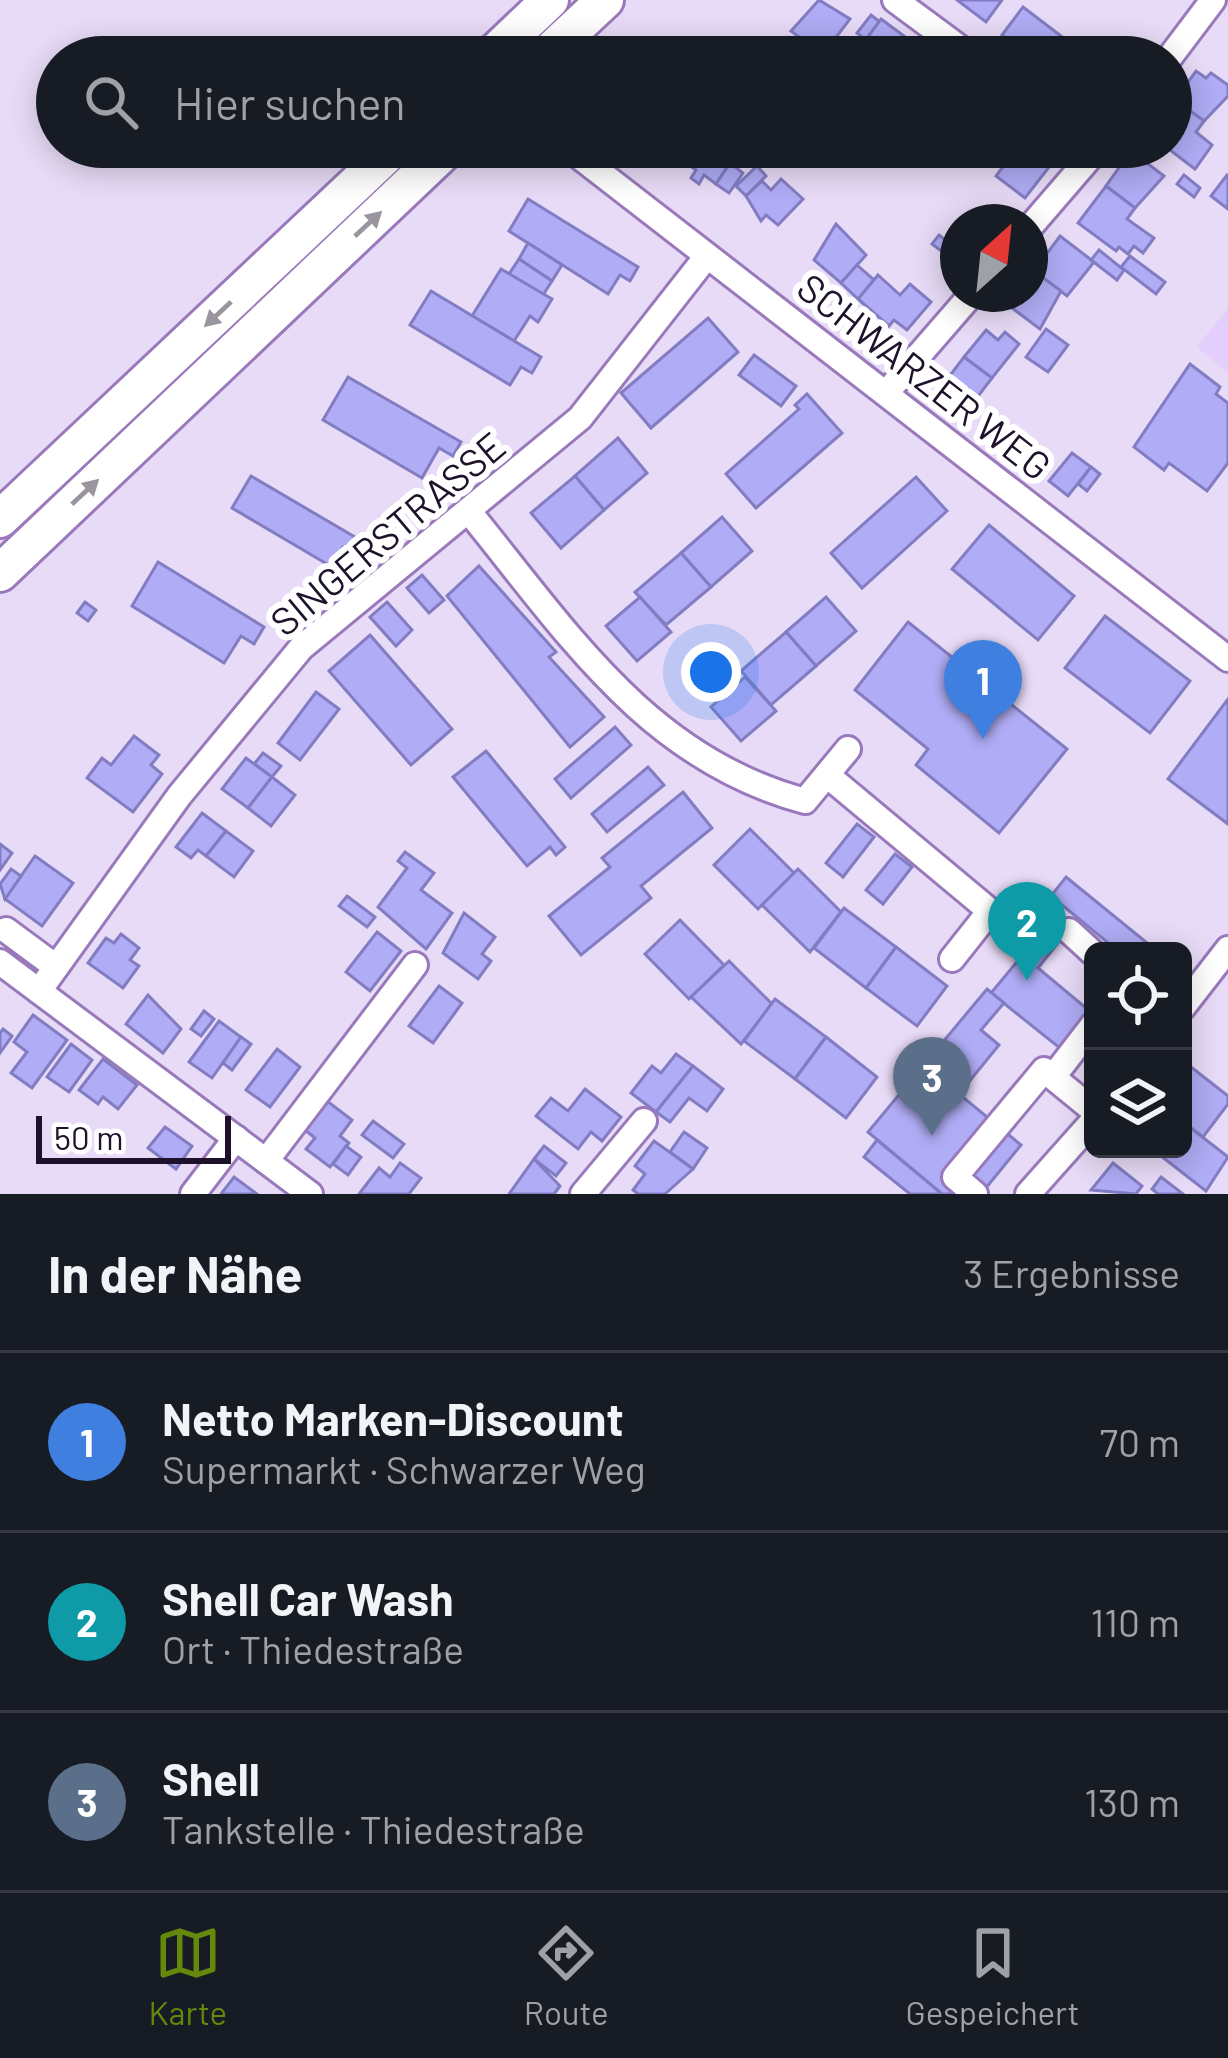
<!DOCTYPE html>
<html lang="de">
<meta charset="utf-8">
<style>
body{margin:0;font-family:Barlow,sans-serif;background:#20242c;color:#f1f3f6}
.controls{position:absolute;right:36px;bottom:36px;display:grid;overflow:hidden;border-radius:18px;box-shadow:0 6px 30px #0003}
.controls button{width:108px;height:108px;display:grid;place-items:center;padding:0;border:0;border-bottom:3px solid #363941;background:#171b24;color:#f1f3f6;font:60px sans-serif}
.compass{position:absolute;left:940px;top:204px;width:108px;height:108px;border-radius:50%;background:#171b24;box-shadow:0 6px 30px #0003;rotate:27deg}
.scale{position:absolute;left:36px;bottom:30px;width:195px;box-sizing:border-box;padding-left:12px;border:6px solid #1e112a;border-top:0;font-size:33px;line-height:42px;white-space:nowrap;color:#1e112a;-webkit-text-stroke:9px #fff;paint-order:stroke}
.you{position:absolute;left:711px;top:672px;width:42px;height:42px;margin:-30px;border:9px solid #fff;border-radius:50%;background:#1a73e8;box-shadow:0 0 0 18px #1a73e833}
.badge{display:grid;place-items:center;width:78px;height:78px;border-radius:50%;background:#64880b;color:#fff;font-size:39px;font-weight:700}
.pin{position:absolute;translate:-50% -99px;filter:drop-shadow(0 3px 6px #0008)}
.pin::after{content:'';position:absolute;top:63px;width:42px;height:36px;background:inherit;clip-path:polygon(0 0,100% 0,50% 100%)}
.list{margin:0;padding:0;list-style:none}
h2{display:flex;justify-content:space-between;align-items:center;height:156px;margin:0;padding:0 48px;font-size:51px}
h2 small{font-size:39px;font-weight:400;color:#9ea1a6}
.list li{display:grid;grid-template-columns:78px 1fr auto;gap:36px;align-items:center;box-sizing:border-box;height:180px;padding:0 48px;border-top:3px solid #363941}
.list b{display:block;font-size:45px;white-space:nowrap}
.list p{margin:0;font-size:39px;white-space:nowrap;color:#9ea1a6}
.list em{font-size:39px;font-style:normal;color:#9ea1a6}
.icon{flex:none;width:66px;height:66px;fill:none;stroke:currentColor;stroke-width:2;stroke-linecap:round;stroke-linejoin:round}
.map{position:relative;flex:none;width:1228px;height:1194px;overflow:hidden}
.search{position:absolute;background:#171b24;box-shadow:0 6px 30px #0003;left:36px;right:36px;top:36px;height:132px;display:flex;align-items:center;gap:30px;box-sizing:border-box;padding:0 42px;border-radius:66px;color:#9ea1a6;font-size:45px}
.sheet{height:696px;background:#171b24}
nav{display:flex;justify-content:space-around;align-items:center;box-sizing:border-box;height:168px;border-top:3px solid #363941;background:#171b24;font-size:33px;color:#9ea1a6}
nav a{display:grid;justify-items:center;gap:6px}
nav .on{color:#64880b}
.map>svg:first-child{display:block}
.built{fill:#e4cefd}
.building{fill:#b0acf5;stroke:#827dc2;stroke-width:3}
.lines{fill:none;stroke-linecap:round;stroke-linejoin:round}
.minor-casing{stroke:#9979bb;stroke-width:30}
.highway-casing{stroke:#9979bb;stroke-width:42}
.minor{stroke:#fff;stroke-width:24}
.highway{stroke:#fff;stroke-width:36}
.oneway{fill:#9a949f}
.labels{text-anchor:middle;stroke-width:12;stroke-linejoin:round;paint-order:stroke}
.street-label{font-size:39px;fill:#1e112a;stroke:#fff}
</style>
<div class="map">
<svg width="1228" height="1194" viewBox="0 0 1228 1194">
<rect width="100%" height="100%" fill="#e8dbf7"/>
<polygon class="built" points="1228,308 1228,373 1197,347"/>
<g class="building">
<polygon points="819,0 850,19 828,48 815,38 810,45 791,31"/>
<polygon points="957,0 1002,0 986,22"/>
<polygon points="1023,7 1065,39 1051,57 1030,57 1002,35"/>
<polygon points="871,15 880,22 866,40 857,33"/>
<polygon points="881,19 912,42 900,57 853,57"/>
<polygon points="1196,71 1206,78 1211,73 1228,85 1228,96 1204,121 1175,100"/>
<polygon points="1175,100 1204,121 1196,132 1212,145 1195,169 1166,147 1171,147"/>
<polygon points="626,147 651,147 642,159"/>
<polygon points="674,147 727,147 736,154 716,184 704,175 699,184 691,178 696,170 670,152"/>
<polygon points="972,147 996,147 988,159"/>
<polygon points="1018,147 1052,147 1060,153 1025,198 996,176"/>
<polygon points="1131,151 1164,176 1135,208 1106,186"/>
<polygon points="730,163 743,173 729,193 716,184"/>
<polygon points="757,166 766,176 746,196 736,186"/>
<polygon points="1184,175 1200,188 1194,197 1177,184"/>
<polygon points="1227,175 1228,176 1228,209 1211,196"/>
<polygon points="781,179 803,199 778,225 766,215 761,221 746,196 762,181 771,190"/>
<polygon points="1106,186 1135,208 1127,219 1154,238 1143,253 1134,246 1128,254 1119,247 1116,251 1078,223"/>
<polygon points="528,199 638,267 630,281 620,275 608,294 509,231"/>
<polygon points="836,224 866,255 841,283 814,260"/>
<polygon points="939,235 954,247 948,256 932,244"/>
<polygon points="1060,236 1094,262 1067,296 1034,271"/>
<polygon points="528,243 562,265 552,281 519,259"/>
<polygon points="1099,250 1124,270 1117,280 1091,260"/>
<polygon points="1130,256 1165,282 1156,294 1121,267"/>
<polygon points="519,259 552,281 543,295 509,274"/>
<polygon points="857,265 874,280 858,299 841,283"/>
<polygon points="501,269 552,299 538,322 530,316 514,341 472,316"/>
<polygon points="1034,271 1061,291 1040,329 1008,305 1017,294 1030,294"/>
<polygon points="878,275 900,295 910,284 931,302 907,330 894,320 889,326 858,299"/>
<polygon points="431,291 541,357 532,373 521,367 510,385 410,325"/>
<polygon points="708,318 738,352 651,428 621,393"/>
<polygon points="1046,329 1068,345 1048,372 1026,357"/>
<polygon points="986,330 998,340 1005,332 1019,344 992,378 964,357"/>
<polygon points="754,355 796,386 781,406 739,375"/>
<polygon points="964,357 992,378 962,417 935,395"/>
<polygon points="1190,364 1220,387 1216,394 1228,403 1228,463 1207,491 1169,463 1164,470 1134,447"/>
<polygon points="348,377 461,442 453,456 439,448 422,478 323,420"/>
<polygon points="807,394 842,433 756,508 726,474 799,409 795,405"/>
<polygon points="618,438 647,473 604,510 575,476"/>
<polygon points="1072,453 1091,467 1068,496 1049,481"/>
<polygon points="1091,467 1100,474 1087,491 1078,484"/>
<polygon points="251,476 360,540 352,552 343,547 332,567 232,508"/>
<polygon points="575,476 604,510 561,548 531,513"/>
<polygon points="916,477 947,511 862,588 831,553"/>
<polygon points="722,517 752,551 711,587 681,553"/>
<polygon points="989,525 1074,596 1038,640 952,569"/>
<polygon points="681,553 711,587 666,625 635,592"/>
<polygon points="158,562 264,627 254,644 241,636 224,663 132,606"/>
<polygon points="479,566 556,652 549,657 604,717 570,747 447,596"/>
<polygon points="422,575 444,600 429,613 407,588"/>
<polygon points="640,597 671,632 637,661 606,626"/>
<polygon points="826,597 856,631 816,666 786,632"/>
<polygon points="85,602 96,610 88,621 77,613"/>
<polygon points="387,602 412,630 396,646 370,617"/>
<polygon points="1105,616 1190,681 1150,733 1065,668"/>
<polygon points="908,622 1067,749 999,833 916,765 928,749 855,690"/>
<polygon points="786,632 816,666 771,705 741,671"/>
<polygon points="370,635 452,729 411,765 329,671"/>
<polygon points="745,677 776,711 741,741 711,707"/>
<polygon points="316,692 339,709 300,760 278,743"/>
<polygon points="1228,699 1228,824 1168,779"/>
<polygon points="615,727 631,745 571,798 555,779"/>
<polygon points="134,736 159,755 151,765 162,774 133,812 87,778 102,758 111,765"/>
<polygon points="486,751 565,847 556,855 550,847 527,866 453,777"/>
<polygon points="263,753 281,766 272,777 254,764"/>
<polygon points="246,758 272,777 248,808 222,789"/>
<polygon points="648,767 664,785 607,832 592,814"/>
<polygon points="272,777 295,795 271,826 248,808"/>
<polygon points="683,792 712,828 641,886 651,898 581,955 549,916 610,867 602,858"/>
<polygon points="202,813 226,831 206,856 198,850 191,858 176,847"/>
<polygon points="857,824 874,837 843,877 826,863"/>
<polygon points="750,829 794,873 758,909 714,865"/>
<polygon points="226,831 253,851 234,877 206,856"/>
<polygon points="0,844 12,853 0,870"/>
<polygon points="405,852 434,873 421,890 452,913 426,949 378,907 407,868 398,861"/>
<polygon points="895,854 912,867 883,904 866,890"/>
<polygon points="35,856 73,883 42,926 5,899"/>
<polygon points="11,869 21,876 5,899 0,884"/>
<polygon points="798,869 841,912 810,952 762,905"/>
<polygon points="1066,877 1157,951 1118,951 1051,896"/>
<polygon points="347,896 375,917 367,927 339,906"/>
<polygon points="844,908 896,947 866,988 814,948"/>
<polygon points="464,913 495,937 482,954 491,961 478,979 443,953"/>
<polygon points="680,920 724,965 689,999 645,954"/>
<polygon points="1046,927 1061,939 1038,968 1092,1013 1061,1049 991,993"/>
<polygon points="377,932 401,951 370,991 346,972"/>
<polygon points="121,934 139,948 130,960 139,966 123,988 88,963 106,938 114,943"/>
<polygon points="896,947 947,986 917,1026 866,988"/>
<polygon points="729,961 772,1004 741,1044 691,997"/>
<polygon points="439,986 462,1003 433,1043 409,1026"/>
<polygon points="987,989 1004,1003 981,1030 999,1045 959,1094 1021,1145 981,1194 942,1194 868,1132"/>
<polygon points="148,995 181,1029 163,1053 126,1024"/>
<polygon points="775,999 826,1037 795,1079 744,1041"/>
<polygon points="204,1011 214,1019 201,1036 191,1029"/>
<polygon points="33,1015 67,1040 32,1088 11,1073 27,1052 14,1042"/>
<polygon points="219,1021 241,1037 212,1078 189,1062"/>
<polygon points="3,1029 12,1036 0,1053 0,1033"/>
<polygon points="241,1037 251,1044 232,1070 223,1063"/>
<polygon points="826,1037 877,1077 846,1118 795,1079"/>
<polygon points="71,1044 92,1060 69,1092 47,1077"/>
<polygon points="277,1049 300,1067 270,1107 246,1090"/>
<polygon points="676,1054 693,1066 656,1112 631,1093 652,1066 661,1073"/>
<polygon points="103,1059 137,1085 118,1109 103,1097 98,1104 79,1090"/>
<polygon points="693,1066 723,1089 707,1111 689,1098 670,1122 656,1112"/>
<polygon points="1191,1067 1228,1096 1228,1104 1203,1137 1183,1122 1183,1077"/>
<polygon points="585,1089 621,1117 602,1141 591,1132 578,1149 536,1116 551,1098 568,1111"/>
<polygon points="327,1101 352,1120 340,1136 349,1143 330,1167 306,1149 315,1138 305,1130"/>
<polygon points="373,1121 404,1144 393,1158 362,1135"/>
<polygon points="1183,1122 1228,1157 1206,1191 1152,1149 1183,1149"/>
<polygon points="165,1127 192,1146 176,1169 148,1148"/>
<polygon points="684,1132 707,1148 693,1169 670,1152"/>
<polygon points="877,1140 942,1194 910,1194 864,1157"/>
<polygon points="654,1141 693,1169 665,1194 638,1194 633,1190 645,1174 635,1166"/>
<polygon points="346,1146 361,1157 348,1175 333,1164"/>
<polygon points="544,1146 566,1163 556,1176 534,1159"/>
<polygon points="534,1159 560,1186 554,1194 509,1194"/>
<polygon points="400,1163 421,1178 409,1194 359,1194 379,1168 390,1177"/>
<polygon points="1113,1163 1142,1186 1136,1194 1091,1190"/>
<polygon points="234,1177 257,1194 221,1194"/>
<polygon points="1161,1177 1183,1194 1158,1194 1152,1189"/>
</g>
<g class="lines">
<defs>
<g id="minor">
<polyline points="895,0 972,57"/>
<polyline points="1170,57 1213,0"/>
<polyline points="576,154 1228,659"/>
<polyline points="1030,227 1099,147"/>
<polyline points="887,392 972,294"/>
<path d="M470,513C567,632 648,759 805,801L848,749"/>
<polyline points="827,775 990,911 952,959"/>
<polyline points="6,930 56,967"/>
<polyline points="1069,931 1093,953"/>
<polyline points="0,962 310,1194"/>
<polyline points="39,991 179,796 301,648 580,418 707,256"/>
<polyline points="1183,1007 1228,949"/>
<polyline points="1053,1077 1093,1025"/>
<polyline points="266,1161 415,965"/>
<polyline points="193,1194 236,1138"/>
<polyline points="583,1194 644,1121"/>
<polyline points="975,1194 955,1177 1044,1070 1093,1110"/>
<polyline points="1028,1194 1093,1121"/>
</g>
<g id="highway">
<polyline points="490,57 550,0"/>
<polyline points="544,57 605,0"/>
<polyline points="0,519 395,147"/>
<polyline points="0,573 449,147"/>
</g>
</defs>
<use href="#minor" class="minor-casing"/>
<use href="#highway" class="highway-casing"/>
<use href="#minor" class="minor"/>
<use href="#highway" class="highway"/>
</g>
<defs><path id="oneway-solid" d="M-6-.8H1V-3.2L6.5 0L1 3.2V.8H-6Z" transform="scale(3)"/></defs>
<g class="oneway">
<use href="#oneway-solid" transform="translate(368 224) rotate(-43)"/>
<use href="#oneway-solid" transform="translate(218 314) rotate(137)"/>
<use href="#oneway-solid" transform="translate(85 492) rotate(-43)"/>
</g>
<g class="labels">
<g class="street-label">
<text transform="translate(924 377) rotate(38)" y="14">SCHWARZER WEG</text>
<text transform="translate(388 534) rotate(-40)" y="14">SINGERSTRASSE</text>
</g>
</g>
</svg>
<div class="controls">
<button><svg class="icon" aria-label="locate" viewBox="0 0 24 24"><circle cx="12" cy="12" r="6"/><path d="M12 2v4M12 18v4M2 12h4M18 12h4"/></svg></button>
<button><svg class="icon" aria-label="layers" viewBox="0 0 24 24"><path d="M12 4l9 5-9 5-9-5zM3 14l9 5 9-5"/></svg></button>
</div>
<svg class="compass" viewBox="-18 -18 36 36"><path d="M0-13l5 13h-10z" fill="#e53935"/><path d="M0 13l5-13h-10z" fill="#9ea1a6"/></svg>
<div class="scale">50 m</div>
<div class="you"></div>
<div class="pin badge" style="left:983px;top:739px;background:#3f7fe0">1</div>
<div class="pin badge" style="left:1027px;top:981px;background:#0f9aa8">2</div>
<div class="pin badge" style="left:932px;top:1136px;background:#5c6f8a">3</div>
<div class="search"><svg class="icon" aria-label="search" viewBox="0 0 24 24"><circle cx="10" cy="10" r="6"/><path d="M15 15l6 6"/></svg>Hier suchen</div>
</div>
<section class="sheet">
<h2>In der Nähe<small>3 Ergebnisse</small></h2>
<ul class="list">
<li><span class="badge" style="background:#3f7fe0">1</span><div><b>Netto Marken-Discount</b><p>Supermarkt · Schwarzer Weg</p></div><em>70 m</em></li>
<li><span class="badge" style="background:#0f9aa8">2</span><div><b>Shell Car Wash</b><p>Ort · Thiedestraße</p></div><em>110 m</em></li>
<li><span class="badge" style="background:#5c6f8a">3</span><div><b>Shell</b><p>Tankstelle · Thiedestraße</p></div><em>130 m</em></li>
</ul>
</section>
<nav>
<a class="on"><svg class="icon" aria-label="map" viewBox="0 0 24 24"><path d="M3 6l6-2 6 2 6-2v14l-6 2-6-2-6 2zM9 4v14M15 6v14"/></svg>Karte</a>
<a><svg class="icon" aria-label="directions" viewBox="0 0 24 24"><path d="M12 3l9 9-9 9-9-9zM9 14v-3h6M13 9l2 2-2 2"/></svg>Route</a>
<a><svg class="icon" aria-label="saved" viewBox="0 0 24 24"><path d="M7 4h10v16l-5-4-5 4z"/></svg>Gespeichert</a>
</nav>
